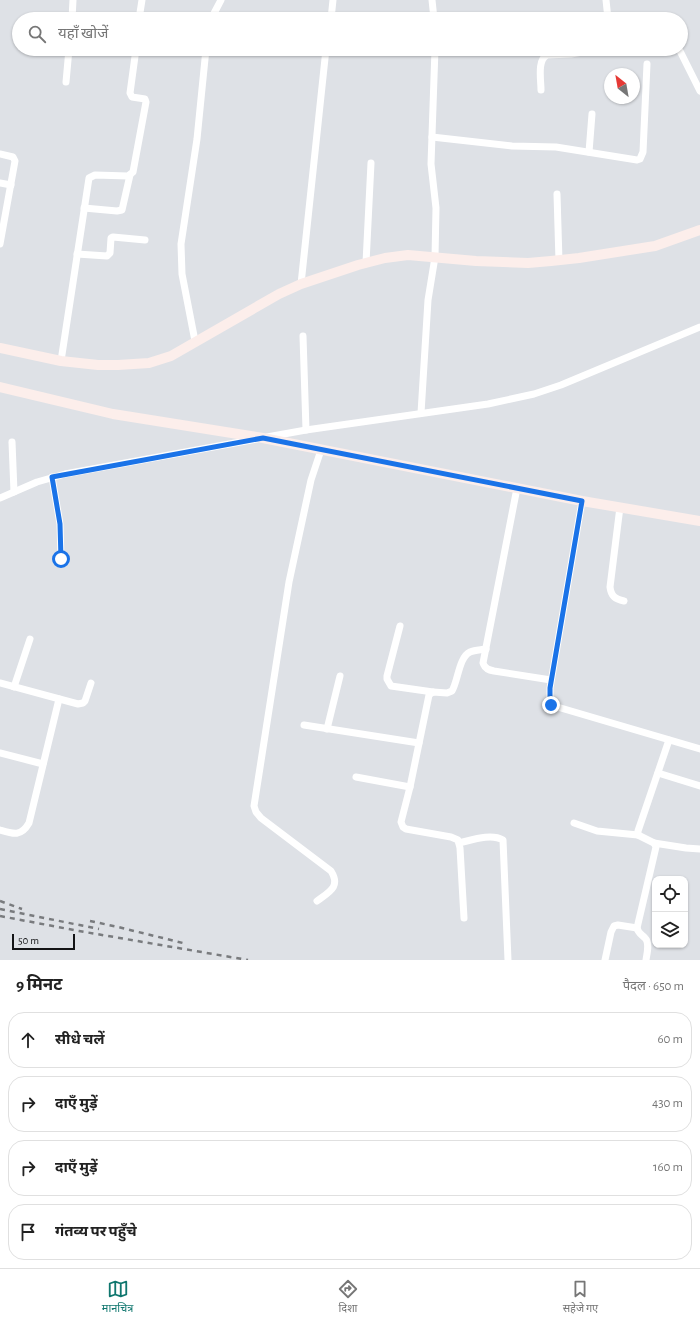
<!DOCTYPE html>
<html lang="hi">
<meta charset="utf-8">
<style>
body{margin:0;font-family:"Alegreya Sans","Noto Sans Devanagari",sans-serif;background:#f6f6f6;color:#222}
.controls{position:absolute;right:12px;bottom:12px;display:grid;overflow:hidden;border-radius:8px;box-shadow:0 1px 3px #0004}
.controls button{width:36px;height:36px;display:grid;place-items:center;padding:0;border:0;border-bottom:1px solid #e0e0e0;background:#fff;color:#222;font:20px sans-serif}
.compass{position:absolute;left:604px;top:68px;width:36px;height:36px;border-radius:50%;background:#fff;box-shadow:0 1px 3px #0004;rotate:329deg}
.scale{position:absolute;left:12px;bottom:10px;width:63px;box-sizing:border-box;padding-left:4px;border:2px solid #131416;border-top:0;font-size:11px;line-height:14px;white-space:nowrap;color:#131416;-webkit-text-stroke:3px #dee1e6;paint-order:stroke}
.stop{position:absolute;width:12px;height:12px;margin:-9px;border:3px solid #1a73e8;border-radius:50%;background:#fff}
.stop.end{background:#1a73e8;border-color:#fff;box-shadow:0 1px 4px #0008}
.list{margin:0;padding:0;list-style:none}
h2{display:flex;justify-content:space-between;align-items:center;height:52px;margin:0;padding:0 16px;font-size:17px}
h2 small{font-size:13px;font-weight:400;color:#767676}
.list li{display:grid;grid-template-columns:26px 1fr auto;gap:12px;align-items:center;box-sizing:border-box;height:56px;margin:0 8px 8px;padding:0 8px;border:1px solid #e0e0e0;border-radius:16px}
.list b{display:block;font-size:15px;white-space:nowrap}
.list em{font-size:13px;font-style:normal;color:#767676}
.icon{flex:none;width:22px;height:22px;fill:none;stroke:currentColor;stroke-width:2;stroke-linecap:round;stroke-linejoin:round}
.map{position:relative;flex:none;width:700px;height:960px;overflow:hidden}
.search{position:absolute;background:#fff;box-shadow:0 1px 3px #0004;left:12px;right:12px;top:12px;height:44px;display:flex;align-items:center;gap:10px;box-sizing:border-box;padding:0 14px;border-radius:22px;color:#767676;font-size:15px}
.sheet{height:308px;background:#fff}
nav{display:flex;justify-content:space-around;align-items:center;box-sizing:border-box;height:56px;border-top:1px solid #e0e0e0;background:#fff;font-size:11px;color:#767676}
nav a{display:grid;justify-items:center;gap:2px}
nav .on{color:#0f766e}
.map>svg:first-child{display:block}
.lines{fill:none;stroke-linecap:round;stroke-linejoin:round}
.street{stroke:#fff;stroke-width:7}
.secondary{stroke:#fceeeb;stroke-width:10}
.rail{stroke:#797b7e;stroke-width:2.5;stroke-dasharray:5 5;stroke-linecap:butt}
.route{stroke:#1a73e8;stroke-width:5}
</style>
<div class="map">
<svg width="700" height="960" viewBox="0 0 700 960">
<rect width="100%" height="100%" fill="#dee1e6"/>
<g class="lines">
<g class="street">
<polyline points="432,0 434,19"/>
<polyline points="606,0 608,19"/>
<polyline points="72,19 73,0"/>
<polyline points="139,19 142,0"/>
<polyline points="211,19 221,0"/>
<polyline points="331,19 333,0"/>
<polyline points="679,49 700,91"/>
<polyline points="66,82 69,49"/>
<path d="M541,90C541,80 537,60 547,55L571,54L601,49"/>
<polyline points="432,137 512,146 556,147 637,160 640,159 643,152 647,64"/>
<polyline points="589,152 592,114"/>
<polyline points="0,154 13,157 15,161 0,244"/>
<polyline points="0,183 11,185"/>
<polyline points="557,194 559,261"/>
<polyline points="84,208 117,211 122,210 130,175"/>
<polyline points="77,254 107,256 110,253 111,238 113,237 145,240"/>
<polyline points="366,263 371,163"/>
<polyline points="301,284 326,49"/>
<polyline points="303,336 306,430"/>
<polyline points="195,341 182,274 181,244 197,139 206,49"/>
<polyline points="61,361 89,178 95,175 128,176 133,172 146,102 145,99 132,97 130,93 136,49"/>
<polyline points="421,413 428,300 435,257 436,208 431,164 435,49"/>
<polyline points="267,437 306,430 488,404 534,394 561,385 700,327"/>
<polyline points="12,442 14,492"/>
<polyline points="52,477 60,524 61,559"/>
<path d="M517,488L483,663C485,669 489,670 494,671L551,680"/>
<polyline points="0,498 37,482 65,474 257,439"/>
<polyline points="582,501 550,688 550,702 554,706 700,749"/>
<path d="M620,507L610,587C611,596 615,599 624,601"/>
<polyline points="400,626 387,676 387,679 391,686 433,692"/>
<polyline points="0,683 78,704 83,703 85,701 91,683"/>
<polyline points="14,687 30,639"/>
<polyline points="304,725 419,743"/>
<polyline points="327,729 340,676"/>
<polyline points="0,753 43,764"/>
<polyline points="658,773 700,786"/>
<polyline points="356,777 410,787"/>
<polyline points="574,823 597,831 638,835"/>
<path d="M0,830C13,834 21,837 29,823L59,699"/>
<path d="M459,843C472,840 491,833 503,840L508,960"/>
<polyline points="654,843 686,848 700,849"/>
<path d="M317,901C329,892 341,887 331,871L261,818L256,812L254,806L289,582L311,480L321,450"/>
<path d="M464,918L460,848L458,840L451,837L406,829L403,827L401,822L410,787L429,695L433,692L447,693L452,691C458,681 459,657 470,652C475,650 481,650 486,649"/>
<polyline points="605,960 611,932 614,926 618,925 637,928"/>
<path d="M646,960C647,953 650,943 645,938C641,934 638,933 637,928L656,847L654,843L638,835V831L669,740"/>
</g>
<g class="secondary">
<polyline points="0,348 61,361 98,365 118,365 149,363 171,356 279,294 301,284 358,265 385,258 408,255 476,261 528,263 551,261 579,258 655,246 700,230"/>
<polyline points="0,387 113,414 263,438 582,501 700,521"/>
</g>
<g class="rail">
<polyline points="0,901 22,909"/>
<polyline points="0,909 99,929"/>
<polyline points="0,916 79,931 248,960"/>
<polyline points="90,921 118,927 183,943"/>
</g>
</g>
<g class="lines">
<polyline class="route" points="61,559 60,524 52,477 263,438 582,501 550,688 550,702 551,705"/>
</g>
</svg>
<div class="controls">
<button><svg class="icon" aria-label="locate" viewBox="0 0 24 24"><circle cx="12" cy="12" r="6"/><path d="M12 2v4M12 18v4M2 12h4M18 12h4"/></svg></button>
<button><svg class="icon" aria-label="layers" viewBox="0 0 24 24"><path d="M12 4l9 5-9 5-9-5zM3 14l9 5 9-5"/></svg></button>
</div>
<svg class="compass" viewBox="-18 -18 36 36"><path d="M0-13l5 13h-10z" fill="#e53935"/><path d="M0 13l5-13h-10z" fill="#767676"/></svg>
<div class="scale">50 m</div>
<div class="stop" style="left:61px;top:559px"></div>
<div class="stop end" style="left:551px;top:705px"></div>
<div class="search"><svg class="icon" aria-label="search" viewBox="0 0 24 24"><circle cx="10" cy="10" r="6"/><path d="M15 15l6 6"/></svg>यहाँ खोजें</div>
</div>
<section class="sheet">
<h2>9 मिनट<small>पैदल · 650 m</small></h2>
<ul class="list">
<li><svg class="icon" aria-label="ahead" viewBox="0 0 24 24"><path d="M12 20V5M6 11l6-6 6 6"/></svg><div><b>सीधे चलें</b></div><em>60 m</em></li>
<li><svg class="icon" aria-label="right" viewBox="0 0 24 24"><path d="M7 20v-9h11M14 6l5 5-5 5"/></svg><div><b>दाएँ मुड़ें</b></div><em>430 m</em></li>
<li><svg class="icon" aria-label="right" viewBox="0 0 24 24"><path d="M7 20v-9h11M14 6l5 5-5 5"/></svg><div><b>दाएँ मुड़ें</b></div><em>160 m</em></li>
<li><svg class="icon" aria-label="arrive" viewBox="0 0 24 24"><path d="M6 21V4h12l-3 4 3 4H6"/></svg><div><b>गंतव्य पर पहुँचे</b></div></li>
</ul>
</section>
<nav>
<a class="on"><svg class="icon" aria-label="map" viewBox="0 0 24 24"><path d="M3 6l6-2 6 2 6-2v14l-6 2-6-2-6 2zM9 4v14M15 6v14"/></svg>मानचित्र</a>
<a><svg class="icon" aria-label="directions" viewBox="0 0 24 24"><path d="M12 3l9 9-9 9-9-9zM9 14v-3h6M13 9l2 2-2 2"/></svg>दिशा</a>
<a><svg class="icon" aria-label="saved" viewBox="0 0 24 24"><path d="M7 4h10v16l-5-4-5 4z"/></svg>सहेजे गए</a>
</nav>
